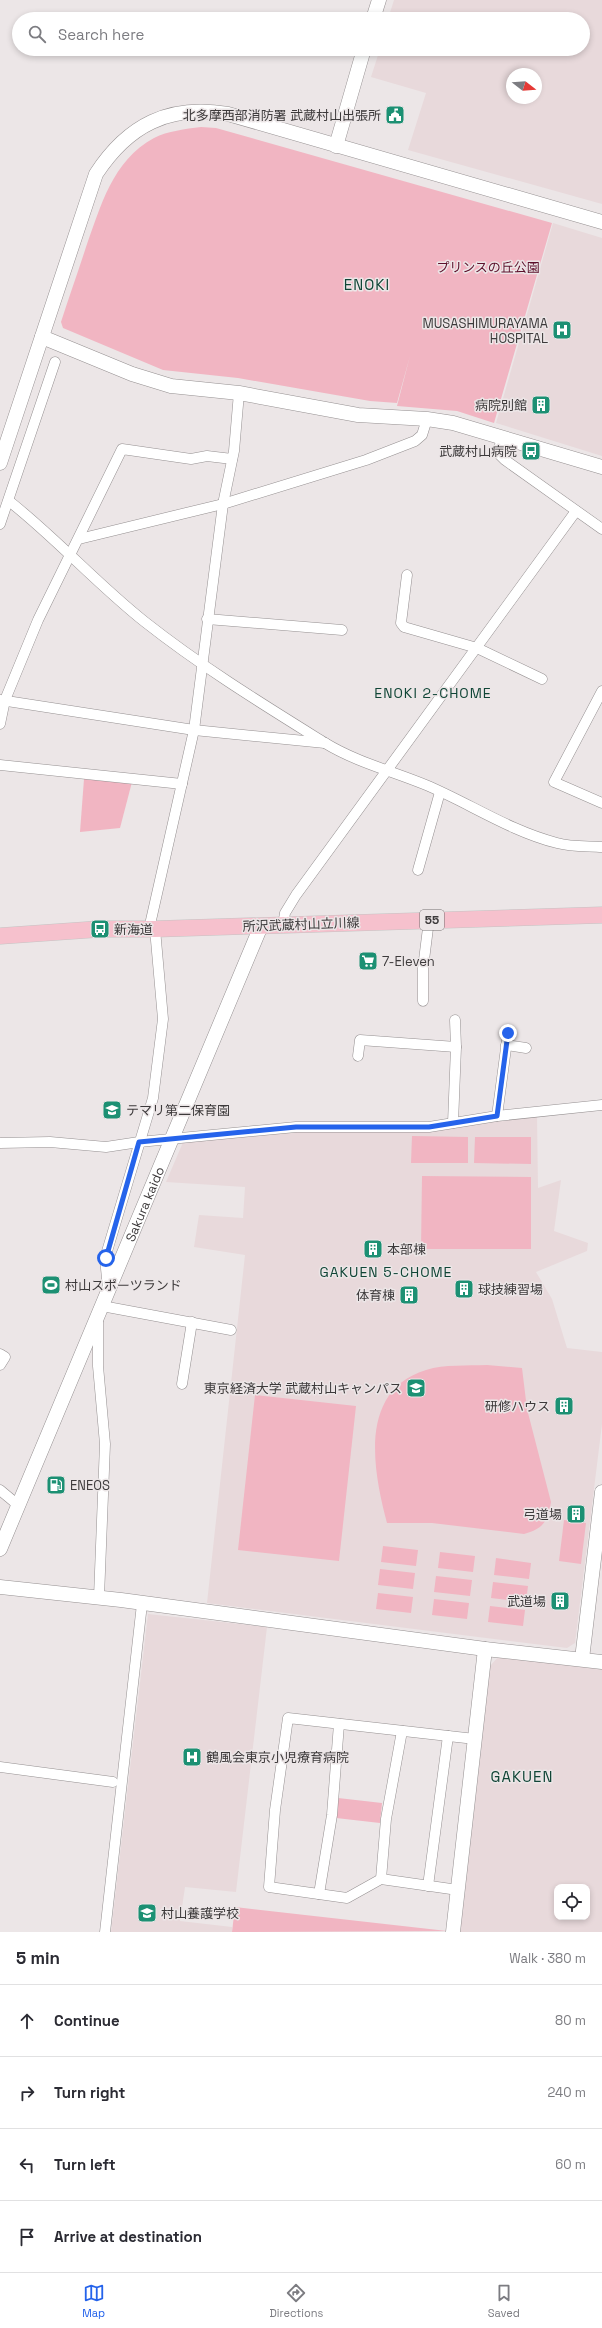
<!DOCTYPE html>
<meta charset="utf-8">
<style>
body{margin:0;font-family:"Space Grotesk","Noto Sans JP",sans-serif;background:#f2f2f3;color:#2b2b33}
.controls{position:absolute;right:12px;bottom:12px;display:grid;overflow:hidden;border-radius:8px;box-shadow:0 2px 6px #0003}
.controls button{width:36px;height:36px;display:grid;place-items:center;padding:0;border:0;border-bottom:1px solid #e1e1e2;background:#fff;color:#2b2b33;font:20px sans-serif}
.compass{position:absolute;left:506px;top:68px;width:36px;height:36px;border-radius:50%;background:#fff;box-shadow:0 2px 6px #0003;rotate:107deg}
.stop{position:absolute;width:12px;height:12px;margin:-9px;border:3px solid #2563eb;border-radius:50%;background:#fff}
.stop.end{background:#2563eb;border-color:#fff;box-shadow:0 1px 4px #0008}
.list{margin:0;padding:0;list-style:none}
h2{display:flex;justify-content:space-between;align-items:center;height:52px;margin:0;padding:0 16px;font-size:17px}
h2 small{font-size:13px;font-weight:400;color:#7c7c81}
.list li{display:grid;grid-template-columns:26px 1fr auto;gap:12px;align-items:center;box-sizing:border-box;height:72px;padding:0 16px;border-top:1px solid #e1e1e2}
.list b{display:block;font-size:15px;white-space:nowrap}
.list em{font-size:13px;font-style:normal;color:#7c7c81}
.icon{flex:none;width:22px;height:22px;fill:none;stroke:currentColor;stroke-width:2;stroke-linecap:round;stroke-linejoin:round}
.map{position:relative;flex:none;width:602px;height:1932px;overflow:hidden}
.search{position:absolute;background:#fff;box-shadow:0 2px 6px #0003;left:12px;right:12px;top:12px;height:44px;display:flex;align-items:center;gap:10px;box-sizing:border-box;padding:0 14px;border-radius:22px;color:#7c7c81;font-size:15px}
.sheet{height:340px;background:#fff}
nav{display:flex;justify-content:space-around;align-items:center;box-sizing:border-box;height:56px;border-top:1px solid #e1e1e2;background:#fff;font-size:11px;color:#7c7c81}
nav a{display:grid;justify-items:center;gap:2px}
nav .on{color:#2563eb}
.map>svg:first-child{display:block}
.built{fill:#e8d9db;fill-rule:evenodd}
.green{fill:#f1b5c2}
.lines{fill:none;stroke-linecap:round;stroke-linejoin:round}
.street-casing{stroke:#959091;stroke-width:11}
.secondary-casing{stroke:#959091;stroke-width:15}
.primary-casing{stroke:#c5c4c4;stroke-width:17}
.street{stroke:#fff;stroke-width:10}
.secondary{stroke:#fff;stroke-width:14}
.primary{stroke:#f6c1cd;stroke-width:16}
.route{stroke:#2563eb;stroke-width:5}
.labels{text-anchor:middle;stroke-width:3;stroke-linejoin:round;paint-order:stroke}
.shield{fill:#ece6e7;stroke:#726e6f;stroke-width:1}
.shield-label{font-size:12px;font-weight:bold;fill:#3d3a3b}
.poi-label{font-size:13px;fill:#3d3a3b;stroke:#ece6e7;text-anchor:end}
.park-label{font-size:13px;fill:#5c102b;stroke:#ece6e7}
.street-label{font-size:13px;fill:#3d3a3b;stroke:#ece6e7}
.neighbourhood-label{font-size:14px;letter-spacing:1px;fill:#104536;stroke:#ece6e7}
.quarter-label{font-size:15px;letter-spacing:1px;fill:#104536;stroke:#ece6e7}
</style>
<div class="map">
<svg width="602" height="1932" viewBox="0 0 602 1932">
<rect width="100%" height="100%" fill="#ece6e7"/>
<g class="built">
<path d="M394,0H602V204L408,150L426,93L371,77L380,49H583V19H388ZM512,74H536V98H512Z"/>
<polygon points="553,223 602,238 602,456 496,423"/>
<polygon points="537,1115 538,1188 561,1180 554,1231 588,1243 587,1251 536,1272 552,1299 567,1348 602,1352 602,1424 575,1643 567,1648 207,1603 245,1255 194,1247 199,1215 243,1218 245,1187 166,1182 184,1140"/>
<polygon points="148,1614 267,1627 236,1892 185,1887 180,1921 232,1927 232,1932 111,1932"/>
<path d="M500,1655L602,1667V1932H460L490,1666ZM557,1887H587V1917H557Z"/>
</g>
<g class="green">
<path d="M201,127L216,128L552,223L494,423L457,411L397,406L410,356L397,403L370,401L238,378L163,370L63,328L61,322C69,297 78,272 86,247C101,206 112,161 154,138C168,131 185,129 201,127Z"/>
<polygon points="84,779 132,782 120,828 80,832"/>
<polygon points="412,1136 468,1137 468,1163 411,1163"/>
<polygon points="475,1137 531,1137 531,1164 474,1163"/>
<polygon points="422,1176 531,1177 531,1249 421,1249"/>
<path d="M487,1365L522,1368L527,1409L551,1502C548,1521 543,1529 524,1534L432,1523H387C373,1470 358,1391 426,1370C445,1364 467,1366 487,1365Z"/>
<polygon points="255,1395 356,1406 339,1561 238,1550"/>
<polygon points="564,1520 586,1523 581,1564 559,1561"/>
<polygon points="383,1546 418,1550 416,1566 381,1562"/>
<polygon points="440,1552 475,1556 473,1572 438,1568"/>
<polygon points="496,1558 531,1563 529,1579 494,1575"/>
<polygon points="380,1569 415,1573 413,1589 378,1585"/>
<polygon points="436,1576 472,1580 470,1596 434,1592"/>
<polygon points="493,1582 528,1586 526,1602 491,1598"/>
<polygon points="378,1593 413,1597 411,1613 376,1609"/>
<polygon points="434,1599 469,1603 467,1619 432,1615"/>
<polygon points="490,1606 525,1610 523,1626 488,1622"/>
<polygon points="338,1798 382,1803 380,1823 336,1818"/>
<polygon points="235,1907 447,1931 232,1932"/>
</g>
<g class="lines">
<defs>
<g id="street">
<polyline points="501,437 499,454 505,460 602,529"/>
<path d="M9,501C56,538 97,584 145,622C202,667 264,705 325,743C356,762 392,771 426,785C469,803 510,831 557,843C571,847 587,846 602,847"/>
<polyline points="0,524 55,362"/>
<polyline points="79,539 223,504 366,460 415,441 422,435 427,419"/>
<polyline points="407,575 401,623 404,627 477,648 542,679"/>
<polyline points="207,619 342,630"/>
<polyline points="602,691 554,782 602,803"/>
<polyline points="0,700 194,730 325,743"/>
<polyline points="0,724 5,700 38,620 122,449 191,459 207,456 232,459"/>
<polyline points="0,765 182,784"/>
<polyline points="418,870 440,792"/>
<polyline points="283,925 285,913 296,895 576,511"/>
<polyline points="149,929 194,730 223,504 234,451 239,393"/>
<polyline points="423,1001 423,968 429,920"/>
<polyline points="506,1045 526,1048"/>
<polyline points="358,1056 360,1040 456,1047"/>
<polyline points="497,1116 508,1033"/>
<polyline points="453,1123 456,1047 455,1020"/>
<polyline points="0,1143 50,1142 106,1147 139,1142 296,1127 429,1127 497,1116 602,1105"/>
<polyline points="108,1289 105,1258 153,1098 163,1019 155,929"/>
<polyline points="102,1306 231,1330"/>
<polyline points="98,1322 98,1366 105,1444 99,1597"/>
<polyline points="0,1354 5,1357 0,1365"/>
<polyline points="182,1384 192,1322"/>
<polyline points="0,1490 18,1505"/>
<polyline points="0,1767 113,1782"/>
<polyline points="381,1879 386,1819 402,1731"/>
<polyline points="428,1886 448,1736"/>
<polyline points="458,1890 381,1879 347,1898 269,1887 275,1810 288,1718 475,1739"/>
<polyline points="319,1894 332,1815 339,1724"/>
<polyline points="105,1932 142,1604"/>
</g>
<g id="secondary">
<polyline points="373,19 379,0"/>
<polyline points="336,146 364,49"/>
<polyline points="42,337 132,374 171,386 239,393 358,415 427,419 453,423 602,467"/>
<path d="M0,463L96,174C128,125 169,104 228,114L602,222"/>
<path id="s1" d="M0,1549L261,926"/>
<polyline points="0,1587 121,1600 485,1649 602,1662"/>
<polyline points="582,1659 602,1492"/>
<polyline points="453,1932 485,1649"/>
</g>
<polyline id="primary" points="0,936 100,929 155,929 602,915"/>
</defs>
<use href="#street" class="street-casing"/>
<use href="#secondary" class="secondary-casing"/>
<use href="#primary" class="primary-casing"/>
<use href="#street" class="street"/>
<use href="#secondary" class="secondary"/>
<use href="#primary" class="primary"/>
</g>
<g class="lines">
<polyline class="route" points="106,1258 139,1142 296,1127 429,1127 497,1116 508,1033"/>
</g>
<defs>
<symbol id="civic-square" viewBox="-11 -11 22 22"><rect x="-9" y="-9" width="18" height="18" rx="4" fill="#1c9073" stroke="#ece6e7"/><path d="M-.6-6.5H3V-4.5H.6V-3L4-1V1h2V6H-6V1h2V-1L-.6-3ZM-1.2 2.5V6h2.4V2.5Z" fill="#fff"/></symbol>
<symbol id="hospital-square" viewBox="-11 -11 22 22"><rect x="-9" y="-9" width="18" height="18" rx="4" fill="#1c9073" stroke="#ece6e7"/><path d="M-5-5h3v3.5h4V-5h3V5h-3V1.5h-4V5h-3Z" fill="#fff"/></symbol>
<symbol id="building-square" viewBox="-11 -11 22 22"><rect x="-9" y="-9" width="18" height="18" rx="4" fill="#1c9073" stroke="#ece6e7"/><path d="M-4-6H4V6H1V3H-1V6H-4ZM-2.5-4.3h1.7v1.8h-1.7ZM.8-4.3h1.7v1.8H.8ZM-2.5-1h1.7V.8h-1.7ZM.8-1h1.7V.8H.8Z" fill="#fff"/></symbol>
<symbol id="bus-square" viewBox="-11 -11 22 22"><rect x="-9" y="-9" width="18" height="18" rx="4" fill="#1c9073" stroke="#ece6e7"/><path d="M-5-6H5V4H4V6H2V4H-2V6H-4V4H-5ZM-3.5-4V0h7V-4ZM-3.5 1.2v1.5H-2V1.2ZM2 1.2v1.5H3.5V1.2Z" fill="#fff"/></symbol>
<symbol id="supermarket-square" viewBox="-11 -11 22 22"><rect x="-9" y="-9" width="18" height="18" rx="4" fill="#1c9073" stroke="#ece6e7"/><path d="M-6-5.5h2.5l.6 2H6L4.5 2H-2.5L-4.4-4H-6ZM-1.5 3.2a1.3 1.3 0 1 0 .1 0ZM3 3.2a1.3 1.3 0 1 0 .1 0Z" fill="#fff"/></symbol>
<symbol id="school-square" viewBox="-11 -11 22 22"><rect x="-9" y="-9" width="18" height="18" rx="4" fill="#1c9073" stroke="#ece6e7"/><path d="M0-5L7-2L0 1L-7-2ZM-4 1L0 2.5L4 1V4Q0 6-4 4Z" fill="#fff"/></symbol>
<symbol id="stadium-square" viewBox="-11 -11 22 22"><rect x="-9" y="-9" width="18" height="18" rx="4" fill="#1c9073" stroke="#ece6e7"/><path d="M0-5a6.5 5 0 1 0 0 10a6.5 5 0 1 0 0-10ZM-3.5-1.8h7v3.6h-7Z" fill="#fff"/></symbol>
<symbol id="university-square" viewBox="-11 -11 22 22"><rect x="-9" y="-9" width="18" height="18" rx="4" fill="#1c9073" stroke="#ece6e7"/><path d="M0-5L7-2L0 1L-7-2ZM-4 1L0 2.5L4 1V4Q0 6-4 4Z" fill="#fff"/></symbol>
<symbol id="fuel-square" viewBox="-11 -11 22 22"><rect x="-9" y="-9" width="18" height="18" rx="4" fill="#1c9073" stroke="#ece6e7"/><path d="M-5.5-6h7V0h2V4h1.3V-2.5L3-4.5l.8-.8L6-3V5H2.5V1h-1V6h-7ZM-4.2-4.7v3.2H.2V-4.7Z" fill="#fff"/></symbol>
</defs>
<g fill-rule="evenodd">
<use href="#civic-square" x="384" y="104" width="22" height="22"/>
<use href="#hospital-square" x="551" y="319" width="22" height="22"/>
<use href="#building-square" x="530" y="394" width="22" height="22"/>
<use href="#bus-square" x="520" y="440" width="22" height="22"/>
<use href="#bus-square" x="89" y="918" width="22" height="22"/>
<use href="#supermarket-square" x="357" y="950" width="22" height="22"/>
<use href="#school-square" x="101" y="1099" width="22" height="22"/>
<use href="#building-square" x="362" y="1238" width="22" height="22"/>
<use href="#stadium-square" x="40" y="1274" width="22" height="22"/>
<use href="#building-square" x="453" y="1278" width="22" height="22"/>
<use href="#building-square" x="398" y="1284" width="22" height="22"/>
<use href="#university-square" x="405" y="1377" width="22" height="22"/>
<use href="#building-square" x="553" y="1395" width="22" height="22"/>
<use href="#fuel-square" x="45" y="1474" width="22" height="22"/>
<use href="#building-square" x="565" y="1503" width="22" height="22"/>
<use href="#building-square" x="549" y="1590" width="22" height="22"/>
<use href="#hospital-square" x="181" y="1746" width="22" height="22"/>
<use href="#school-square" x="136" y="1902" width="22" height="22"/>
</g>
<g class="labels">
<rect class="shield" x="420" y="910" width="24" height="20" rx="3"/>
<g class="shield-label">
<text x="432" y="924">55</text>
</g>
<g class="poi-label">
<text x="381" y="120">北多摩西部消防署 武蔵村山出張所</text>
<text x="548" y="328">MUSASHIMURAYAMA<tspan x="548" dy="15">HOSPITAL</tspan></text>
<text x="527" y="410">病院別館</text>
<text x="517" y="456">武蔵村山病院</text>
<text x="114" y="934" text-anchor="start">新海道</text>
<text x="382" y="966" text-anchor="start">7-Eleven</text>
<text x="126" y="1115" text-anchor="start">テマリ第二保育園</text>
<text x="387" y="1254" text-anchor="start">本部棟</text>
<text x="65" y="1290" text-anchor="start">村山スポーツランド</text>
<text x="478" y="1294" text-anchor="start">球技練習場</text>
<text x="395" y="1300">体育棟</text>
<text x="402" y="1393">東京経済大学 武蔵村山キャンパス</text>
<text x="550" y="1411">研修ハウス</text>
<text x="70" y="1490" text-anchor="start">ENEOS</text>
<text x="562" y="1519">弓道場</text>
<text x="546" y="1606">武道場</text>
<text x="206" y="1762" text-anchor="start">鶴風会東京小児療育病院</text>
<text x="161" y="1918" text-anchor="start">村山養護学校</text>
</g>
<g class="park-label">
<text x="488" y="272">プリンスの丘公園</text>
</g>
<g class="street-label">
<text transform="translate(301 924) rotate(-2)" y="5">所沢武蔵村山立川線</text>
<text dy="5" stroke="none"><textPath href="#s1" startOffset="374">Sakura kaido</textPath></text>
</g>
<g class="neighbourhood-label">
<text x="433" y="698">ENOKI 2-CHOME</text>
<text x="386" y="1277">GAKUEN 5-CHOME</text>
</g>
<g class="quarter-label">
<text x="367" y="290">ENOKI</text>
<text x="522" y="1782">GAKUEN</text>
</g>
</g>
</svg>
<div class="controls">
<button><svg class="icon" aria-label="locate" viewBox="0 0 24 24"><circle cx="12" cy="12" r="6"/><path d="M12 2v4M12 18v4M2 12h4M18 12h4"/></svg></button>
</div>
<svg class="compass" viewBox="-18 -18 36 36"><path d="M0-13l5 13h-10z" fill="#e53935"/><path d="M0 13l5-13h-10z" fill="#7c7c81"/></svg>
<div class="stop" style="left:106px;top:1258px"></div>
<div class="stop end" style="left:508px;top:1033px"></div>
<div class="search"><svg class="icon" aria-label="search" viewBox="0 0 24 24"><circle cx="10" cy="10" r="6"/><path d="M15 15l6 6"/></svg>Search here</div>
</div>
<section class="sheet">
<h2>5 min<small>Walk · 380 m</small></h2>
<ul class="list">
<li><svg class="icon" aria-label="ahead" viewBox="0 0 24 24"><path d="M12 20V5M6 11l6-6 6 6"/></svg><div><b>Continue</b></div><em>80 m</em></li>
<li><svg class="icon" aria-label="right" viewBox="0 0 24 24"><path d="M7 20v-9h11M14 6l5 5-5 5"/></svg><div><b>Turn right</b></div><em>240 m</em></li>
<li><svg class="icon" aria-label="left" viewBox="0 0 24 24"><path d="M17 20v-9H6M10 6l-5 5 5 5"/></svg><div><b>Turn left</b></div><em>60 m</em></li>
<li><svg class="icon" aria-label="arrive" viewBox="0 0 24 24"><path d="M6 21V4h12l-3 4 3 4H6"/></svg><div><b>Arrive at destination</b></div></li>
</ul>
</section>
<nav>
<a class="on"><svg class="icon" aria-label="map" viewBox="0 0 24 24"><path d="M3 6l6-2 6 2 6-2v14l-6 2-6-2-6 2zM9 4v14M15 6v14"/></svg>Map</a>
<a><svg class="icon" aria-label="directions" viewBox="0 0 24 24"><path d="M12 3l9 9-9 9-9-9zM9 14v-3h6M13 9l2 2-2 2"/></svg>Directions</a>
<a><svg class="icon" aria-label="saved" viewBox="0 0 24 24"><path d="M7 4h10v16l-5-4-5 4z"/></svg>Saved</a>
</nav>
